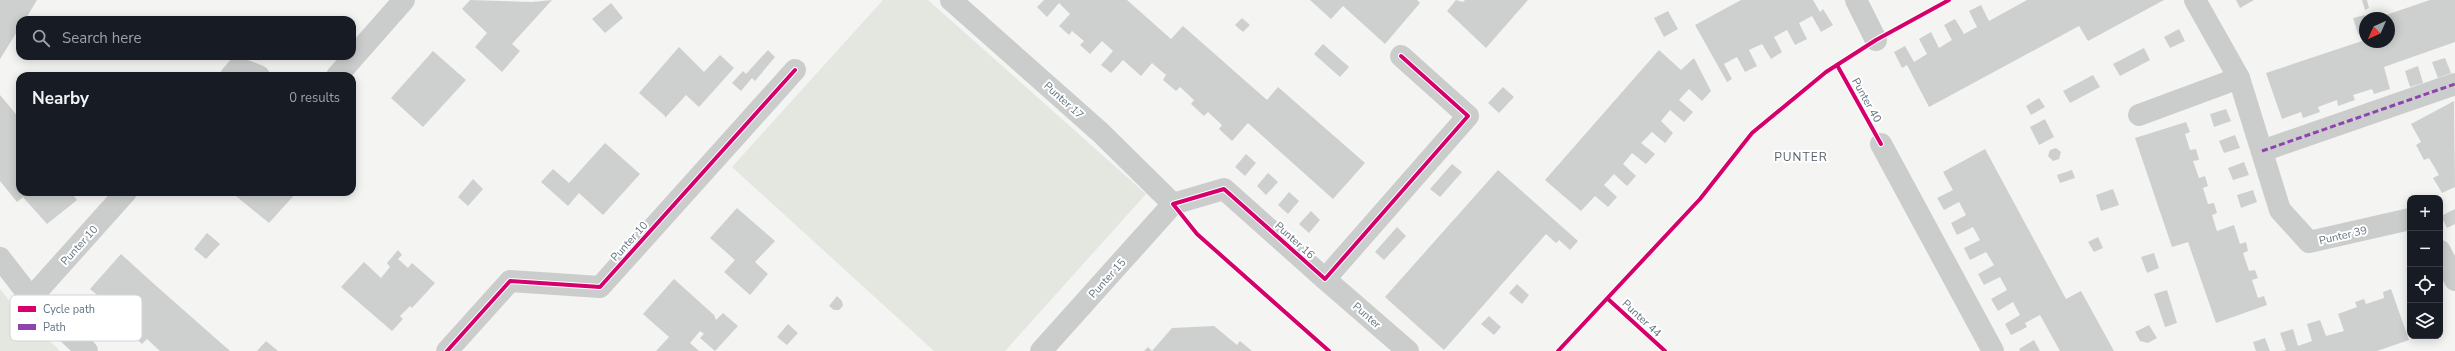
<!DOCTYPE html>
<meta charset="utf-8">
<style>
body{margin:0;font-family:"Nunito Sans",sans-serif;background:#242831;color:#f1f3f6}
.controls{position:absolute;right:12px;bottom:12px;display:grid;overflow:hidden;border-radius:8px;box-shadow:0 2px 10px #0003}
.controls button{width:36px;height:36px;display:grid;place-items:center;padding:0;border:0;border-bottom:1px solid #363941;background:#171b24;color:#f1f3f6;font:20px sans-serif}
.compass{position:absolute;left:2359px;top:12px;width:36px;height:36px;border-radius:50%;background:#171b24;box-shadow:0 2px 10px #0003;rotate:225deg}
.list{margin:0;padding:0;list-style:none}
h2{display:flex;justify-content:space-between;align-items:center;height:52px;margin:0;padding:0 16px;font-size:17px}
h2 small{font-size:13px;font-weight:400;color:#9ea1a6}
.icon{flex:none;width:22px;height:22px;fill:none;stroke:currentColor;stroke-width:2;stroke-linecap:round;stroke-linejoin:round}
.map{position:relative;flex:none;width:2455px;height:351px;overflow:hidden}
.search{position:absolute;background:#171b24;box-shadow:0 2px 10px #0003;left:16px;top:16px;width:340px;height:44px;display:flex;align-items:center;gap:10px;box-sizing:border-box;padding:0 14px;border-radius:12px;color:#9ea1a6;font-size:15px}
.panel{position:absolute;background:#171b24;box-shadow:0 2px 10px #0003;left:16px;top:72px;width:340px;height:124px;border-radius:12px}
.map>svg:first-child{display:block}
.green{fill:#e4e7e0}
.building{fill:#ced0d0}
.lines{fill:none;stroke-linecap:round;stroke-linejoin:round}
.pedestrian{stroke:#cbcdcd;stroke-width:22}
.minor{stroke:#cbcdcd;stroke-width:22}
.quiet{stroke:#8e44ad;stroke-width:3;stroke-dasharray:6 3;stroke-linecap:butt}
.cycleway-casing{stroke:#fff;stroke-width:6}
.cycleway{stroke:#d6006c;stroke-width:4}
.labels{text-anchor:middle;stroke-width:4;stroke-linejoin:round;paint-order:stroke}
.street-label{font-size:11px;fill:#637583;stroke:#fff}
.neighbourhood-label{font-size:12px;letter-spacing:1px;fill:#515e68;stroke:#fff}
.key{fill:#fff;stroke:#d0d6da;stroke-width:1}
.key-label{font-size:11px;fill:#637583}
</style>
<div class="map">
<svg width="2455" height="351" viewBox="0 0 2455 351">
<rect width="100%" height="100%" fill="#f4f4f2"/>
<g class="green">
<polygon points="883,0 928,0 1146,194 1005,351 934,351 732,167"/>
<polygon points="0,289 15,308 60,351 0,351"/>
</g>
<g class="building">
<polygon points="0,0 37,0 25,20 20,20 20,27 0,59"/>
<polygon points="470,0 532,2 552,0 512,44 520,51 502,72 475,47 487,33 462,9"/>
<polygon points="1044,0 1127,0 1171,39 1183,26 1267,100 1278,87 1365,163 1333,199 1248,123 1232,141 1219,129 1222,125 1208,112 1204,116 1191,104 1194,100 1180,87 1176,91 1163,80 1166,75 1152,63 1141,76 1123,60 1111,73 1101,65 1113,51 1102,41 1090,54 1080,45 1084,41 1072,31 1069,35 1059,26 1070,14 1059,3 1047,17 1037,7"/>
<polygon points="1310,0 1417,0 1420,3 1385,44 1343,6 1331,19"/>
<polygon points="1456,0 1463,2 1465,0 1528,0 1486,48 1447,11"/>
<polygon points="1741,0 1813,0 1820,12 1823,9 1833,25 1821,32 1812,16 1799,23 1807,39 1795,45 1787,30 1774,37 1782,52 1771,59 1762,44 1749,50 1757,66 1745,72 1737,57 1724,64 1732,79 1727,82 1695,25"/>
<polygon points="2027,0 2164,0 2088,41 2079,26 1929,107 1907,65 1902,68 1894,52 1905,46 1914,62 1927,54 1919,39 1931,32 1939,48 1952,40 1944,25 1955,19 1964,34 1977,27 1969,11 1981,5 1989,21"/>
<polygon points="2236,0 2254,0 2240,8"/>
<polygon points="2362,0 2367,0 2369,8 2365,10"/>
<polygon points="2430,0 2455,0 2455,42 2384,67 2390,89 2374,94 2372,89 2353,95 2355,100 2338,106 2337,100 2318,107 2320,112 2303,118 2301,112 2282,119 2266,73 2365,40 2365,42 2389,42 2389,18 2377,18"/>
<polygon points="611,3 623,18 605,33 592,19"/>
<polygon points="1668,11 1678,29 1664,37 1654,18"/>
<polygon points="2365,15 2365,31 2358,34 2353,18"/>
<polygon points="1242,18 1250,25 1243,32 1235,25"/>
<polygon points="2179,29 2185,41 2170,48 2164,37"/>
<polygon points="1323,44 1349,67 1340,77 1314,54"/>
<polygon points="679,47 704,72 720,55 734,68 699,107 686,95 665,118 665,116 639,93"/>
<polygon points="2144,48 2150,60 2120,76 2113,64"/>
<polygon points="768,50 775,57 755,81 752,78 741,91 732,83 743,71 746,74"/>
<polygon points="1659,50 1681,70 1694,58 1711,91 1702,101 1689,89 1679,100 1693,112 1684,122 1670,110 1661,121 1673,133 1665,143 1652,132 1641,143 1655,154 1646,164 1632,153 1623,164 1636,176 1627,186 1614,174 1604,185 1617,197 1608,207 1595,196 1581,211 1545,180"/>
<polygon points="433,51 466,80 423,127 391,98"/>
<polygon points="2445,58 2451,73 2438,78 2432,62"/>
<polygon points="2418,66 2423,83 2410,87 2405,71"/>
<polygon points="2093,75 2100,87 2070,103 2063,91"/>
<polygon points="1503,87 1514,97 1499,113 1488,103"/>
<polygon points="0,95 20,119 20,192 71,192 77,200 47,224 23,197 17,202 0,181"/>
<polygon points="2039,98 2045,107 2031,115 2026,106"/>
<polygon points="2454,101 2455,187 2442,193 2433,178 2439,175 2429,158 2424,160 2416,145 2421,142 2411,124"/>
<polygon points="2226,109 2231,121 2214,127 2210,114"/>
<polygon points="2045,119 2054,137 2039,145 2030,127"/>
<polygon points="2186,122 2190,132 2185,134 2190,150 2196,149 2199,160 2193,161 2199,178 2205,176 2208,186 2203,188 2208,204 2214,203 2217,213 2212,215 2217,231 2234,225 2240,244 2246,242 2248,251 2243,253 2249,271 2255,270 2258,278 2252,280 2258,298 2264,296 2267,305 2216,323 2188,242 2172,247 2135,138"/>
<polygon points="2235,135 2240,148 2224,153 2219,141"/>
<polygon points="605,143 640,174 603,215 579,193 568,206 541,182 553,169 569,183"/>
<polygon points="2056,148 2061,152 2059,159 2053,161 2048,156 2050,150"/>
<polygon points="1985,149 2066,299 2081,291 2114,351 2060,351 2040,315 2025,323 2027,327 2011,335 2005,324 2020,315 2013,302 1998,311 1991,299 2007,290 2000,277 1984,285 1978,274 1994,265 1986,252 1970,260 1964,248 1980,240 1973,227 1957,235 1951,223 1966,215 1959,202 1944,210 1937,198 1953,190 1943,172"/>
<polygon points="1246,154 1256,163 1245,176 1235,167"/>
<polygon points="2244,162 2249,175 2233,180 2228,168"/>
<polygon points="1452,164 1462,172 1440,197 1430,189"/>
<polygon points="1498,170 1578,241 1570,250 1559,240 1556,243 1546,234 1444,350 1385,297"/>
<polygon points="2072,170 2075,178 2060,183 2057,175"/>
<polygon points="1268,173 1278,182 1266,195 1257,186"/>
<polygon points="473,179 483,189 468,206 458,197"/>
<polygon points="2113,189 2119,205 2101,211 2096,195"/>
<polygon points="2253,190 2257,202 2241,208 2237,195"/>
<polygon points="231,192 297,192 269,223"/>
<polygon points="1289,192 1299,201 1288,214 1278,205"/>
<polygon points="737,208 775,241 755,262 768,274 750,295 724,272 735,260 710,238"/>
<polygon points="2455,209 2455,224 2447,228 2441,216"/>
<polygon points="1311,211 1320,220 1309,233 1299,224"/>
<polygon points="1397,227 1406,236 1384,260 1375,252"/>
<polygon points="207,233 220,244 206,259 194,249"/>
<polygon points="2098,237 2103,248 2094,252 2088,242"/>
<polygon points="398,250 402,255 398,259 408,268 412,263 435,283 412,308 410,306 400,316 403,319 392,331 341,287 364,262 381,278 390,267 387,263"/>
<polygon points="2154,253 2159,268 2147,273 2141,257"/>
<polygon points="121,254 154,284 230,351 160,351 147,339 142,344 97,303 101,298 90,289"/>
<polygon points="674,279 714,315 716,320 723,313 738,326 715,351 700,338 704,334 700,331 690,343 699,351 656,351 669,337 643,314"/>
<polygon points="1517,284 1529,295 1522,304 1509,293"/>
<polygon points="2391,289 2409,340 2377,351 2282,351 2286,350 2280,333 2293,329 2298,346 2312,341 2307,324 2320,320 2326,336 2344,331 2338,314 2357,307 2355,302 2364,299 2366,304 2384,298 2383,292"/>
<polygon points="2167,290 2177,323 2165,327 2154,294"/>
<polygon points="837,296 842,301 843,306 839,310 834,310 829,306"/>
<polygon points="1489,316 1501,327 1494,335 1481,324"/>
<polygon points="788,324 798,333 787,345 777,337"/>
<polygon points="2149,325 2157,338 2148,343 2140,341 2135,332"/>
<polygon points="1214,326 1237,345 1240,341 1252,351 1144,351 1148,347 1152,351 1172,328"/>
<polygon points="2265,338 2270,351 2256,351 2253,342"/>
<polygon points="2034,340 2040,351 2020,351 2019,349"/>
<polygon points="266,341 278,351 257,351"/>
</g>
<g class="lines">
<polyline class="pedestrian" points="2262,151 2455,84"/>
<g class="minor">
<polyline points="951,0 1101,133 1173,204"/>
<polyline points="1856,0 1876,40"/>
<polyline points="2195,0 2239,78 2280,210 2309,242 2410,219"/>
<polyline points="231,76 238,68 259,76"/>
<polyline points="337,76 404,0"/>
<polyline points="2139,115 2239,78"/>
<polyline points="1881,144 1993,351"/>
<polyline points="1173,204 1224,189 1325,279 1468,116 1401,56"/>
<polyline points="2440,251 2455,280"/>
<polyline points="0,258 31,298 87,351"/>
<polyline points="1325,279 1408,351"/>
<polyline points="31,298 126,192"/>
<polyline points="447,351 510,281 600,287 795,70"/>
<polyline points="1041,351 1173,204"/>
</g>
<polyline class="quiet" points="2262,151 2455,84"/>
<defs>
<g id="cycleway">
<polyline points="1837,65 1881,144"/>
<polyline points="1608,299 1665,351"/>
<polyline points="447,351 510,281 600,287 795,70"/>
<polyline points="1329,351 1197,234 1173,204 1224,189 1325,279 1468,116 1401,56"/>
<polyline points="1558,351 1700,199 1752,133 1826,72 1876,40 1949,0"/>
</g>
</defs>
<use href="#cycleway" class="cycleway-casing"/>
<use href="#cycleway" class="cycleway"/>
</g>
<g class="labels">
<g class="street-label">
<text transform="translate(1064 100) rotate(42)" y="4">Punter 17</text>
<text transform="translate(1867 100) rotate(61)" y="4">Punter 40</text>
<text transform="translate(2343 235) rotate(-13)" y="4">Punter 39</text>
<text transform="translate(1295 240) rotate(42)" y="4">Punter 16</text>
<text transform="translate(629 241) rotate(-48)" y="4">Punter 10</text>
<text transform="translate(79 245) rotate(-48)" y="4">Punter 10</text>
<text transform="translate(1107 278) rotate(-48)" y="4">Punter 15</text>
<text transform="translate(1367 315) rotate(41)" y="4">Punter</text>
<text transform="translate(1642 318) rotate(43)" y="4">Punter 44</text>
</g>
<g class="neighbourhood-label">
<text x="1801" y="161">PUNTER</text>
</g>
</g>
<rect x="10" y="295" width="132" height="46" rx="6" class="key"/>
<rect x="18" y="306" width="18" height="6" fill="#d6006c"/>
<rect x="18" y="324" width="18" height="6" fill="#8e44ad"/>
<g class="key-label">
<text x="43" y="313">Cycle path</text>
<text x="43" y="331">Path</text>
</g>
</svg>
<div class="controls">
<button>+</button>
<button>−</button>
<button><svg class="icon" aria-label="locate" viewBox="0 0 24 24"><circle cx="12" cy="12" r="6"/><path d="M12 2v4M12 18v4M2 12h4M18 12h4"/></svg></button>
<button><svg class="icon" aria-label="layers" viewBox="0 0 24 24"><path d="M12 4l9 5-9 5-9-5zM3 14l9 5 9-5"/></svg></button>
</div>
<svg class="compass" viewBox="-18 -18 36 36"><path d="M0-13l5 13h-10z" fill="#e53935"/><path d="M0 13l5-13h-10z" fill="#9ea1a6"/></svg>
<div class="search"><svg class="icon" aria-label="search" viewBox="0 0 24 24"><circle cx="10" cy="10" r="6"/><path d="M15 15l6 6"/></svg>Search here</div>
<section class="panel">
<h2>Nearby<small>0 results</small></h2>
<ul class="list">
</ul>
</section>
</div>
